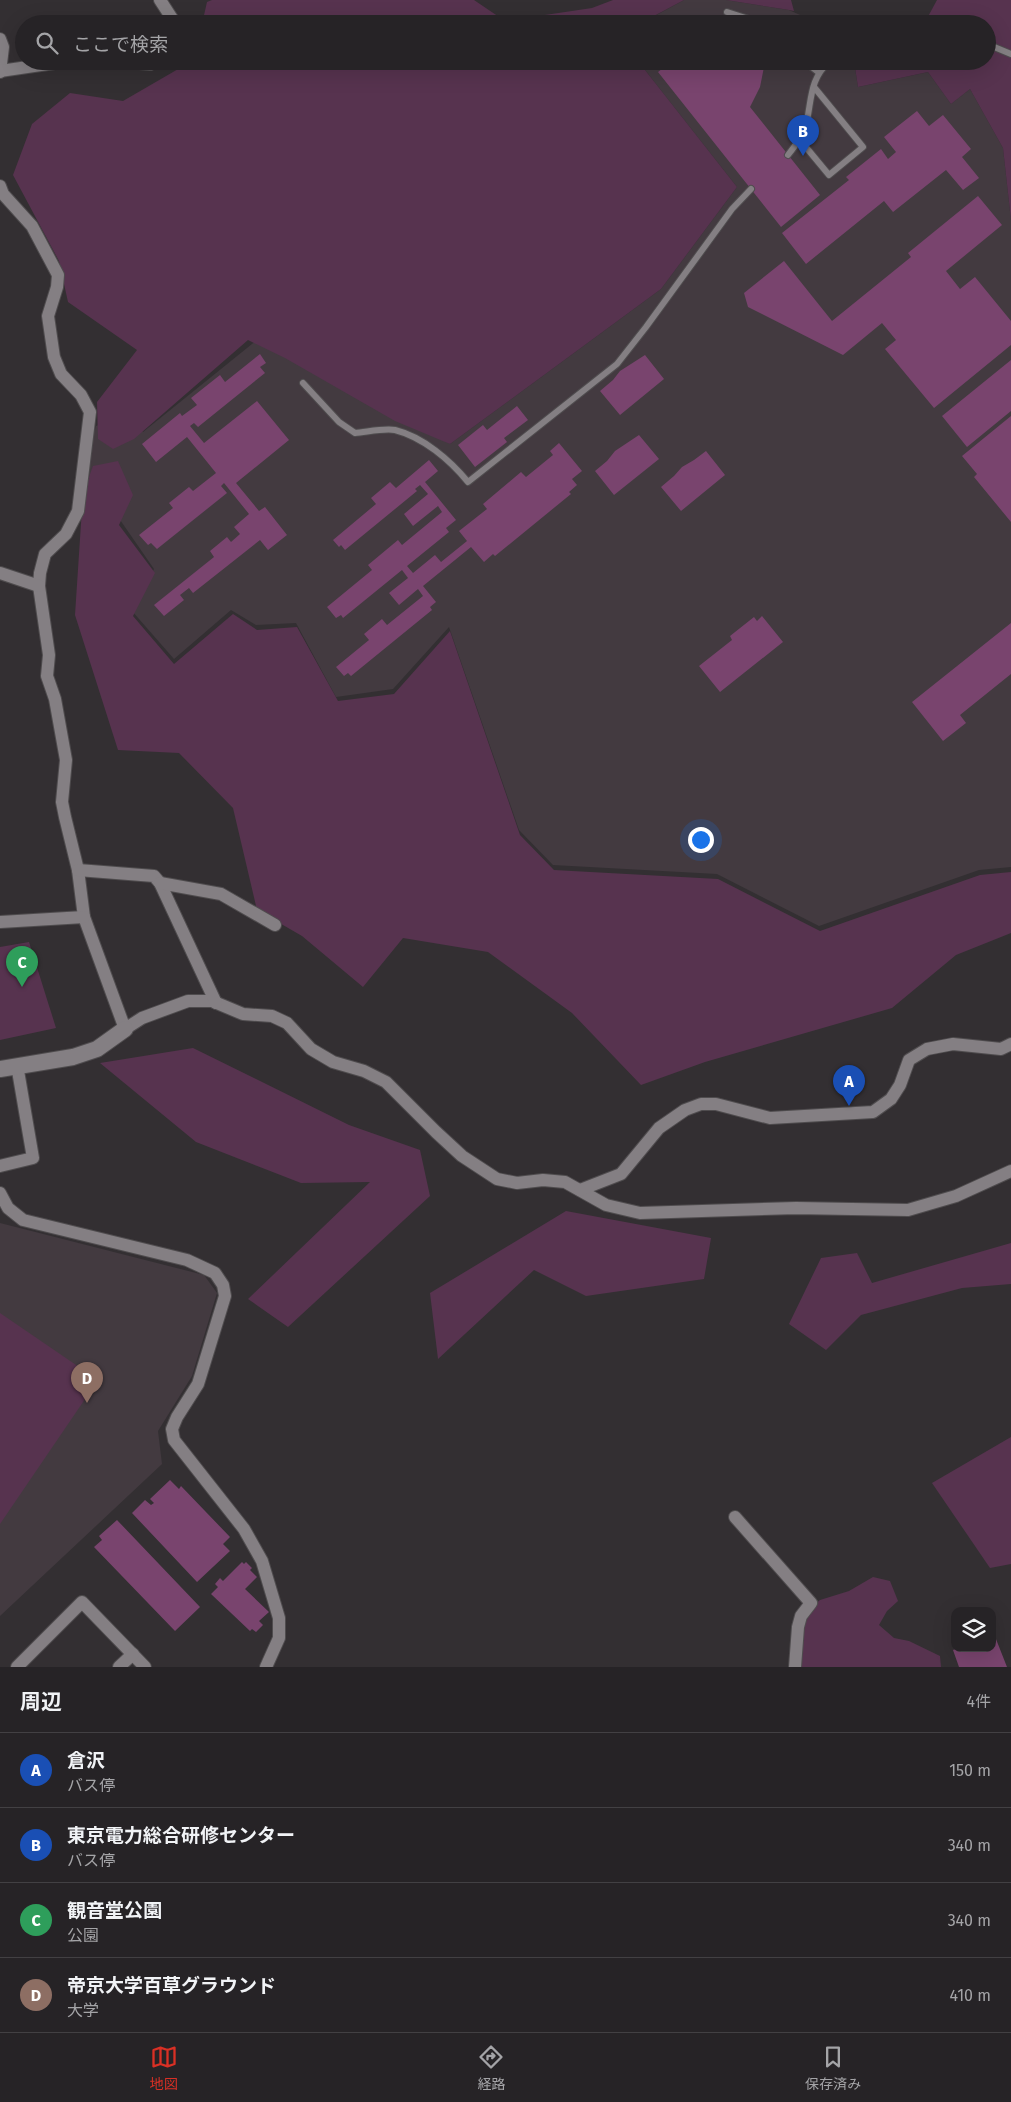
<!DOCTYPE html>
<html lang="ja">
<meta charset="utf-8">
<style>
body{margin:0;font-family:"Fira Sans","Noto Sans JP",sans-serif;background:#322f32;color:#f1f3f6}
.controls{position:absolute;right:15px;bottom:15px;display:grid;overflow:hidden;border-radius:10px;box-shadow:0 5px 20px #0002}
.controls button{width:45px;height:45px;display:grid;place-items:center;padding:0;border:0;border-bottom:1px solid #424043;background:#262326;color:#f1f3f6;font:25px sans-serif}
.you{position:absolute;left:700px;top:839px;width:18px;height:18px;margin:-12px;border:4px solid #fff;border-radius:50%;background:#1a73e8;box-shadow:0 0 0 8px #1a73e833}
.badge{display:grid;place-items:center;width:32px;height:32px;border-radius:50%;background:#d93025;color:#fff;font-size:16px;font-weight:700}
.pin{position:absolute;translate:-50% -41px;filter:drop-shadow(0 1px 2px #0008)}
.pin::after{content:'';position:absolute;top:26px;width:18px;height:15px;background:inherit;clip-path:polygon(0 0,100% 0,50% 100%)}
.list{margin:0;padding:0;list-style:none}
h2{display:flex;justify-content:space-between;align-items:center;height:65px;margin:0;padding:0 20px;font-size:21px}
h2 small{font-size:16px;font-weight:400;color:#a4a4a7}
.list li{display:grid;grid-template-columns:32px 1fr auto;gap:15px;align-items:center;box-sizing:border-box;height:75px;padding:0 20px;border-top:1px solid #424043}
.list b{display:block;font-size:19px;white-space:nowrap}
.list p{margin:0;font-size:16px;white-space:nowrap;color:#a4a4a7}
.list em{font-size:16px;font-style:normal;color:#a4a4a7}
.icon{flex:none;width:28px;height:28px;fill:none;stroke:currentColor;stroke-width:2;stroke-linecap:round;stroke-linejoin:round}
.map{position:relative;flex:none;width:1011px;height:1667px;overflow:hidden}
.search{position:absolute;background:#262326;box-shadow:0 5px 20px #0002;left:15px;right:15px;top:15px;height:55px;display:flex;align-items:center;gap:12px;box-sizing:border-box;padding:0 18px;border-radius:28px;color:#a4a4a7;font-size:19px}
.sheet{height:365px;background:#262326}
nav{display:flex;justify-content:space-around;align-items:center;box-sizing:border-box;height:70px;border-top:1px solid #424043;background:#262326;font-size:14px;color:#a4a4a7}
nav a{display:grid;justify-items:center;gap:2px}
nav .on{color:#d93025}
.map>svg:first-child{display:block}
.built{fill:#433a40}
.green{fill:#57334f}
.building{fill:#79446e}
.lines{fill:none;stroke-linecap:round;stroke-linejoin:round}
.service-casing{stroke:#4f4c4e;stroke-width:8}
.minor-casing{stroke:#4f4c4e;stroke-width:14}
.tertiary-casing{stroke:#4f4c4e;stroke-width:18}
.service{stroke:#847f83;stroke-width:6}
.minor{stroke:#847f83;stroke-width:12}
.tertiary{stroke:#847f83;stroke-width:16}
</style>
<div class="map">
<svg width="1011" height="1667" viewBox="0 0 1011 1667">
<rect width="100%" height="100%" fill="#332f32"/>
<g class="built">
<polygon points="684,0 726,0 789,10 820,24 640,24"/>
<polygon points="644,61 854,61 858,87 928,72 951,104 970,89 1003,148 1011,220 1011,867 979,870 819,926 717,874 553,865 519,830 449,627 393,689 336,697 296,623 256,625 231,610 174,659 132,611 154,569 87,472 89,445 96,426 124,414 143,432 263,335 450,444 661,289 737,187 645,70"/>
<polygon points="0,1223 204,1275 217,1293 192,1376 158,1431 162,1464 0,1616"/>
</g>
<g class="green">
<polygon points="212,0 474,0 505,21 592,8 613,0 684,0 639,24 202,24 207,2"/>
<polygon points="726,0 791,0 794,11 789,10"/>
<polygon points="937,0 1011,0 1011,220 1003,148 970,89 951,104 928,72 858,87 854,61 987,61 987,24 924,24"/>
<polygon points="192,61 644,61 645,70 737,187 661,289 450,444 395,421 285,358 248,340 134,439 113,449 98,439 97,402 137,350 68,302 59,261 13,175 32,124 70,93 123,101"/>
<polygon points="118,461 133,495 119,525 155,573 133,616 174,664 233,614 257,630 297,627 338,701 394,694 450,631 520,835 554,870 718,879 820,931 980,875 1011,872 1011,933 956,955 892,1008 705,1062 641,1085 572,1013 488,952 403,938 363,987 302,936 257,910 233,808 179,753 118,750 75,615 83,493 93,466"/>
<polygon points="29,942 56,1028 0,1040 0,947"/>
<polygon points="193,1048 349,1125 420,1150 430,1196 288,1327 248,1299 370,1182 301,1183 196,1142 100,1063"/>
<polygon points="566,1211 711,1238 704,1279 586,1296 534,1270 438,1359 430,1293"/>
<polygon points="1011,1243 1011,1284 962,1288 861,1315 826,1350 789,1324 821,1258 857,1253 872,1283"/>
<polygon points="0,1313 98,1380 0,1524"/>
<polygon points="1011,1437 1011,1564 990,1568 932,1483"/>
<polygon points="873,1577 890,1581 898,1601 887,1611 879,1625 894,1638 909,1641 940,1656 941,1667 799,1667 803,1614 820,1600 849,1591"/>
</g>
<g class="building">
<polygon points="672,61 762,61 764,67 760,87 750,107 820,195 781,227 658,72"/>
<polygon points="917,111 929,126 943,115 971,149 962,157 979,178 963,190 946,170 893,212 884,201 806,264 782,233 849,180 846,177 881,149 888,159 896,152 884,137"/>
<polygon points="978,196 1002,225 946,271 960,289 975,277 1011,321 1011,345 934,408 885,349 896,340 882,323 843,355 748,307 744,293 784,261 832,321 911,257 908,253"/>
<polygon points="260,354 266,363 260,367 265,373 198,427 194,423 190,426 204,443 257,401 289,440 236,483 259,511 265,507 287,535 268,550 260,540 193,593 189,588 180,595 184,600 164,616 154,605 214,557 210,551 227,537 231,542 240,534 234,527 249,514 224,483 221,486 227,493 157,549 151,543 148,545 139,535 173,508 169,503 189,487 193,491 216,473 187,437 156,462 142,444 180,413 182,416 197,405 191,398 220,375 225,382"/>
<polygon points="645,355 664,379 620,415 600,391 613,380 620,371"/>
<polygon points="1011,360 1011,411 967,447 942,416"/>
<polygon points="517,406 528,420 504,438 507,442 475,467 458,445 483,425 487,430"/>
<polygon points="1011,416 1011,522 974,477 977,474 962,456"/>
<polygon points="639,435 659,459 614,495 595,471 607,461 615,451"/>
<polygon points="559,443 582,471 572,479 577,485 569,492 571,494 495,556 493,554 484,562 471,547 423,586 436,602 430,607 432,610 351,676 348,673 344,676 336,667 369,640 364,634 382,619 387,625 423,596 418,589 399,605 389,593 408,578 402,570 343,618 341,615 336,618 327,607 372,570 368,565 398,540 402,545 442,512 438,506 413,526 404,514 428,494 420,485 415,489 417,491 345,550 341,545 339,547 333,540 376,504 371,498 390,482 396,488 429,460 438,471 425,482 456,520 446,528 449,532 407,566 413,573 435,555 441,562 467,541 459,531 487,509 483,504 521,472 526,477 553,455 550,451"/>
<polygon points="706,451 725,475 681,511 661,487 674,476 682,467 694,460"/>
<polygon points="762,616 783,642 720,692 699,666 732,640 730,636 754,617 757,621"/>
<polygon points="1011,623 1011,674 960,715 966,723 943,741 912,702"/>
<polygon points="170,1480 179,1489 181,1486 230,1537 223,1544 230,1551 197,1582 132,1513 145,1500 151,1505 154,1503 150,1499"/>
<polygon points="117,1520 200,1607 175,1631 94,1547 102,1540 99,1536"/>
<polygon points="242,1562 244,1564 246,1562 252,1568 250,1570 257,1577 245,1589 269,1612 259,1621 263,1625 256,1632 252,1629 250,1631 211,1594 218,1587 215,1584 220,1578 223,1581"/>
<polygon points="994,1634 1007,1667 959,1667 953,1650 958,1648 992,1648 992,1635"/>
</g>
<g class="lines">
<defs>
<g id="service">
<polyline points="727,12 752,20 756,24"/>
<polyline points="987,44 1011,54"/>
<polyline points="804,61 818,72"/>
<polyline points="800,140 829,175 863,147 814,87"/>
<path d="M788,155C796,145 802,137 806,125C812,100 809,79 830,61"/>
<path d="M303,383L339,422L355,433C367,432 384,428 395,430C423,437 450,460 468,482L617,364L646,327L732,209L751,189"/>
</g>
<g id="minor">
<polyline points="160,0 173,20 172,24"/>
<polyline points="0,39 3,47 0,72"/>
<polyline points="119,61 150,64 152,61"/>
<polyline points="0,71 68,61"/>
<polyline points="0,186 3,194 32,226 58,275 57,287 48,316 54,357 61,374 81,395 90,412 78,511 66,534 45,554 40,573 39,586 49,655 47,676 55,699 66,760 62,802 65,817 78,870 84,917 125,1029 142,1018 188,1001 212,1001 243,1014 272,1016 287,1023 311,1049 333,1062 364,1071 386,1082 436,1132 462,1156 497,1179 517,1183 543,1180 565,1182 606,1205 640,1213 796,1208 908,1210 956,1196 1011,1171"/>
<polyline points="0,573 39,586"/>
<polyline points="78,870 154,876 160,883 216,1003"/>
<polyline points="160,883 221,894 275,925"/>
<polyline points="0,922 84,917"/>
<polyline points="0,1166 33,1158 17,1065"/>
<polyline points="580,1190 621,1174 659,1128 685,1110 701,1104 716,1104 770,1118 873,1112 891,1099 900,1085 909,1060 927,1049 953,1044 1001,1049 1011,1044"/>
<polyline points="0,1193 8,1208 23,1220 187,1260 215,1273 223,1285 225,1296 198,1384 177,1417 172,1429 174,1440 244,1529 262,1561 279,1618 279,1638 266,1667"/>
<polyline points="735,1517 811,1603 801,1616 798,1627 795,1667"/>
<polyline points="17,1667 82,1602 145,1667"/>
<polyline points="119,1667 133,1654"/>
</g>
<polyline id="tertiary" points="0,1069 73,1057 97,1049 125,1029"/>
</defs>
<use href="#service" class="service-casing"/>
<use href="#minor" class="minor-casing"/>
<use href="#tertiary" class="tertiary-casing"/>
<use href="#service" class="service"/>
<use href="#minor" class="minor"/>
<use href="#tertiary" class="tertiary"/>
</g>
</svg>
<div class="controls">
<button><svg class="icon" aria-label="layers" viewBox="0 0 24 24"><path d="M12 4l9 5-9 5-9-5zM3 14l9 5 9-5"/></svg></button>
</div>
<div class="you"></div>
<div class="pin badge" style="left:849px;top:1106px;background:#1a4fb4">A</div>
<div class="pin badge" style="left:803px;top:156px;background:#1a4fb4">B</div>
<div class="pin badge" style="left:22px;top:987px;background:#2e9e5b">C</div>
<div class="pin badge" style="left:87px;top:1403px;background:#8d6e63">D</div>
<div class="search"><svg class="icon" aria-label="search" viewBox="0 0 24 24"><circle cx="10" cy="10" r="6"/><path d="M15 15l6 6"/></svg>ここで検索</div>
</div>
<section class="sheet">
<h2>周辺<small>4件</small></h2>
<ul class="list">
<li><span class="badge" style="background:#1a4fb4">A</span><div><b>倉沢</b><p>バス停</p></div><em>150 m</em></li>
<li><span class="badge" style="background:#1a4fb4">B</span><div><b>東京電力総合研修センター</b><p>バス停</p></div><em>340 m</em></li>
<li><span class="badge" style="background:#2e9e5b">C</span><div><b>観音堂公園</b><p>公園</p></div><em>340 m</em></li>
<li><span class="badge" style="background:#8d6e63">D</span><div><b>帝京大学百草グラウンド</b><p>大学</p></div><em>410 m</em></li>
</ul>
</section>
<nav>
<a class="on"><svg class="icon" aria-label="map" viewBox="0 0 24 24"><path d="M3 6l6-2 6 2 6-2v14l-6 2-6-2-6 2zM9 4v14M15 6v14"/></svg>地図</a>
<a><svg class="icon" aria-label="directions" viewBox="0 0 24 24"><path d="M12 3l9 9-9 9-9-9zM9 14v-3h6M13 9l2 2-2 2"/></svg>経路</a>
<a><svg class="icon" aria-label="saved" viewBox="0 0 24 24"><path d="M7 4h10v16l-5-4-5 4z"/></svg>保存済み</a>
</nav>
